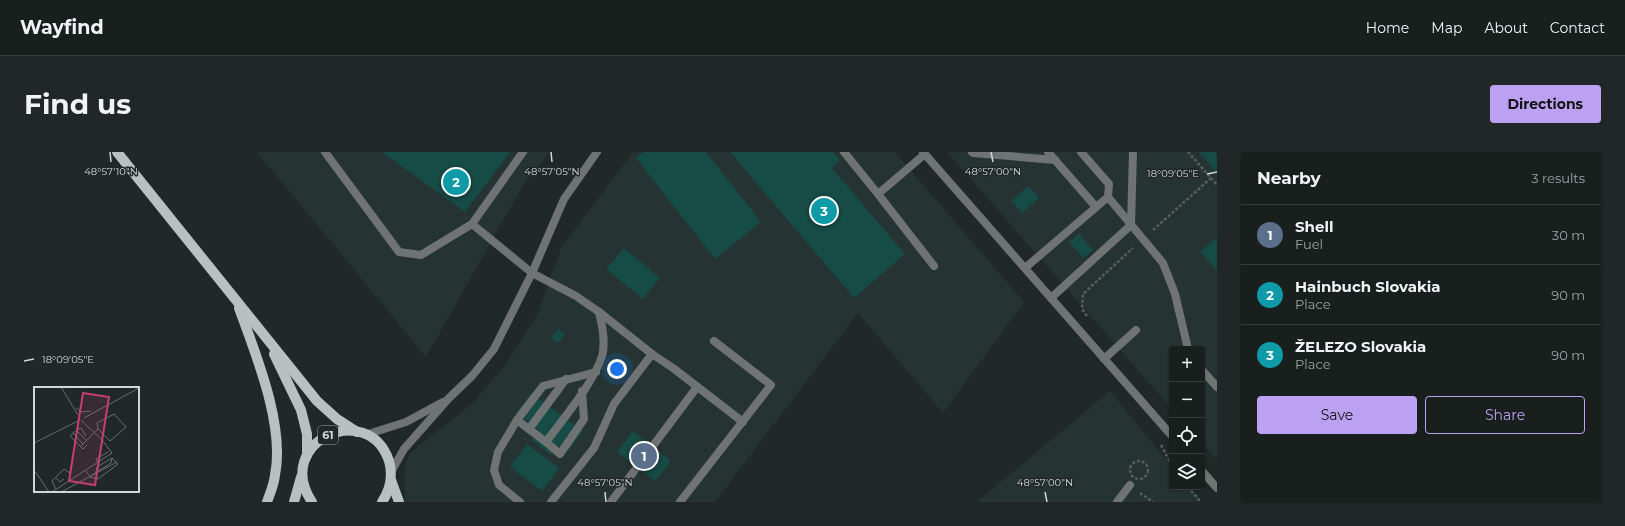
<!DOCTYPE html>
<meta charset="utf-8">
<style>
body{margin:0;font-family:Montserrat,sans-serif;background:#212726;color:#f1f3f6}
.controls{position:absolute;right:12px;bottom:12px;display:grid;overflow:hidden;border-radius:4px;box-shadow:0 1px 3px #0004}
.controls button{width:36px;height:36px;display:grid;place-items:center;padding:0;border:0;border-bottom:1px solid #363d3b;background:#181f1d;color:#f1f3f6;font:20px sans-serif}
.you{position:absolute;left:593px;top:217px;width:14px;height:14px;margin:-10px;border:3px solid #fff;border-radius:50%;background:#1a73e8;box-shadow:0 0 0 6px #1a73e833}
.badge{display:grid;place-items:center;width:26px;height:26px;border-radius:50%;background:#bca0f2;color:#fff;font-size:13px;font-weight:700}
.pin{position:absolute;translate:-50% -50%;border:2px solid #fff;box-shadow:0 1px 4px #0006}
.list{margin:0;padding:0;list-style:none}
h2{display:flex;justify-content:space-between;align-items:center;height:52px;margin:0;padding:0 16px;font-size:17px}
h2 small{font-size:13px;font-weight:400;color:#9fa2a4}
.list li{display:grid;grid-template-columns:26px 1fr auto;gap:12px;align-items:center;box-sizing:border-box;height:60px;padding:0 16px;border-top:1px solid #363d3b}
.list b{display:block;font-size:15px;white-space:nowrap}
.list p{margin:0;font-size:13px;white-space:nowrap;color:#9fa2a4}
.list em{font-size:13px;font-style:normal;color:#9fa2a4}
.actions{display:flex;gap:8px;padding:12px 16px}
.actions a{flex:1;padding:9px 0;border:1px solid #bca0f2;border-radius:4px;text-align:center;font-size:14px;color:#bca0f2}
.actions .main{background:#bca0f2;color:#111}
.icon{flex:none;width:22px;height:22px;fill:none;stroke:currentColor;stroke-width:2;stroke-linecap:round;stroke-linejoin:round}
.map{position:relative;flex:none;width:1193px;height:350px;overflow:hidden;border-radius:4px}
header{display:flex;align-items:center;gap:24px;box-sizing:border-box;height:56px;padding:0 20px;background:#181f1d;border-bottom:1px solid #363d3b}
header strong{font-size:19px}
nav{display:flex;gap:22px;margin-inline-start:auto;font-size:14px}
.intro{display:flex;align-items:center;justify-content:space-between;box-sizing:border-box;height:96px;padding:0 24px}
h1{margin:0;font-size:28px}
.button{padding:10px 18px;border-radius:4px;background:#bca0f2;color:#111;font-size:14px;font-weight:700}
main{display:flex;gap:24px;padding:0 24px}
aside{flex:1;background:#181f1d;border-radius:4px;box-shadow:0 1px 3px #0004}
.map>svg:first-child{display:block}
.built{fill:#253432}
.building{fill:#174b46}
.lines{fill:none;stroke-linecap:round;stroke-linejoin:round}
.path{stroke:#575e5d;stroke-width:2.5;stroke-dasharray:3 2;stroke-linecap:butt}
.service{stroke:#6f7373;stroke-width:8}
.primary{stroke:#b8c1bf;stroke-width:10}
.ticks{fill:none;stroke:#d3d8d7;stroke-width:1.5}
.labels{text-anchor:middle;stroke-width:3;stroke-linejoin:round;paint-order:stroke}
.shield{fill:#202927;stroke:#9da4a2;stroke-width:1}
.shield-label{font-size:11px;font-weight:bold;fill:#d3d8d7}
.inset-road{fill:none;stroke:#686f6d;stroke-width:1}
.view{fill:#c53e74;fill-opacity:0.15;stroke:#c53e74;stroke-width:2}
.inset-edge{fill:none;stroke:#d3d8d7;stroke-width:2}
.ticks-label{font-size:10px;text-anchor:middle;fill:#d3d8d7;stroke:#202927;stroke-width:3;stroke-linejoin:round;paint-order:stroke}
</style>
<header>
<strong>Wayfind</strong>
<nav><a>Home</a><a>Map</a><a>About</a><a>Contact</a></nav>
</header>
<div class="intro"><h1>Find us</h1><a class="button">Directions</a></div>
<main>
<div class="map">
<svg width="1193" height="350" viewBox="0 0 1193 350">
<rect width="100%" height="100%" fill="#202927"/>
<g class="built">
<polygon points="233,0 525,0 498,35 402,205"/>
<polygon points="609,0 871,0 1000,150 919,261 834,161 691,350 381,350 380,325 381,314 385,303 394,294 449,251 481,213 513,163 537,96"/>
<polygon points="923,0 1193,0 1193,308 1178,291 1178,197 1148,197 1148,257"/>
<polygon points="1086,239 1148,315 1148,335 1164,335 1176,350 953,350"/>
</g>
<g class="building">
<polygon points="358,0 486,0 441,60"/>
<polygon points="620,0 682,0 737,70 691,107 612,6"/>
<polygon points="706,0 809,0 816,8 808,16 881,102 830,146"/>
<polygon points="1175,0 1193,0 1193,21"/>
<polygon points="1004,34 1015,46 998,61 987,49"/>
<polygon points="1055,82 1069,98 1059,106 1045,90"/>
<polygon points="1193,85 1193,119 1176,100"/>
<polygon points="600,96 636,126 619,147 582,117"/>
<polygon points="534,177 541,182 534,191 527,186"/>
<polygon points="507,241 559,279 544,299 535,293 527,303 508,288 515,278 492,261"/>
<polygon points="609,279 647,309 631,329 593,300"/>
<polygon points="503,292 535,316 518,339 486,315"/>
</g>
<g class="lines">
<g class="path">
<polyline points="1187,26 1193,33"/>
<polyline points="1129,78 1187,26 1164,0"/>
<polyline points="1063,164 1058,157 1059,142 1109,96"/>
<polyline points="1137,293 1148,314"/>
<circle cx="1115" cy="318" r="9"/>
<polyline points="1164,335 1177,350"/>
<polyline points="1116,341 1129,350"/>
</g>
<g class="service">
<polyline points="301,0 375,100 397,103 448,72 499,0"/>
<polyline points="820,0 854,42 901,2"/>
<polyline points="899,0 1148,284"/>
<polyline points="948,0 949,1 1031,8"/>
<polyline points="1024,0 1072,55"/>
<polyline points="1057,0 1085,32 1084,45 1139,111 1151,142 1164,197"/>
<polyline points="854,42 910,114"/>
<polyline points="448,72 508,121 552,144 575,160 628,202 649,216 719,270"/>
<polyline points="1001,116 1084,45"/>
<polyline points="1027,146 1107,73 1109,0"/>
<polyline points="1080,207 1112,178"/>
<polyline points="1178,218 1193,235"/>
<path d="M493,268L522,290C539,267 573,227 579,200C581,186 578,173 575,160"/>
<polyline points="505,277 542,227"/>
<polyline points="341,283 382,270 419,250"/>
<polyline points="522,290 536,302 560,267 558,239"/>
<polyline points="1178,319 1193,336"/>
<polyline points="367,320 380,297 425,246 448,224 470,197 508,121 540,47 573,0"/>
<polyline points="496,350 475,333 470,318 474,300 493,268 519,234 572,220"/>
<polyline points="527,350 570,296 590,252 628,202"/>
<polyline points="587,350 673,235"/>
<polyline points="656,350 747,233 690,189"/>
<polyline points="1093,350 1106,333"/>
</g>
<g class="primary">
<polyline points="93,0 293,249 313,267 333,280"/>
<path d="M215,156C232,203 261,273 251,323C250,333 246,341 243,350"/>
<polyline points="250,202 277,258 283,282 283,303"/>
<polyline points="367,328 375,350"/>
<polyline points="270,350 277,325"/>
<path d="M288,350C248,290 344,247 365,309C369,323 366,338 358,350"/>
</g>
</g>
<path class="ticks" d="M86,0L87,10M527,0L528,10M967,0L969,10M1183,22L1193,20M0,209L10,207M581,340L582,350M1021,340L1023,350"/>
<g class="labels">
<rect class="shield" x="294" y="274" width="20" height="18" rx="3"/>
<g class="shield-label">
<text x="304" y="287">61</text>
</g>
</g>
<g transform="translate(10 235)">
<rect width="105" height="105" fill="#202927"/>
<path class="inset-road" d="M27,0L44,28M42,21L48,25L57,24M50,31L105,1M41,44L36,49L49,62L53,58M39,46L49,57M52,49L47,41L42,43L52,53M0,56L46,33M46,60L64,42L63,36L80,27L92,40L76,54L64,42M64,76L62,72L74,65M0,83L15,105M52,84L56,90L64,92L84,77L78,71L63,80L62,86M58,88L77,76L78,71M21,90L26,95L30,92M22,102L18,94L30,82L37,87M18,105L78,66L68,53L47,33M27,105L83,75"/>
<path class="view" d="M49,6L75,10L61,98L35,94Z"/>
<rect width="105" height="105" class="inset-edge"/>
</g>
<g class="ticks-label">
<text x="87" y="23">48°57'10"N</text>
<text x="528" y="23">48°57'05"N</text>
<text x="969" y="23">48°57'00"N</text>
<text x="1149" y="25">18°09'05"E</text>
<text x="44" y="211">18°09'05"E</text>
<text x="581" y="334">48°57'05"N</text>
<text x="1021" y="334">48°57'00"N</text>
</g>
</svg>
<div class="controls">
<button>+</button>
<button>−</button>
<button><svg class="icon" aria-label="locate" viewBox="0 0 24 24"><circle cx="12" cy="12" r="6"/><path d="M12 2v4M12 18v4M2 12h4M18 12h4"/></svg></button>
<button><svg class="icon" aria-label="layers" viewBox="0 0 24 24"><path d="M12 4l9 5-9 5-9-5zM3 14l9 5 9-5"/></svg></button>
</div>
<div class="you"></div>
<div class="pin badge" style="left:620px;top:304px;background:#5c6f8a">1</div>
<div class="pin badge" style="left:432px;top:30px;background:#0f9aa8">2</div>
<div class="pin badge" style="left:800px;top:59px;background:#0f9aa8">3</div>
</div>
<aside>
<h2>Nearby<small>3 results</small></h2>
<ul class="list">
<li><span class="badge" style="background:#5c6f8a">1</span><div><b>Shell</b><p>Fuel</p></div><em>30 m</em></li>
<li><span class="badge" style="background:#0f9aa8">2</span><div><b>Hainbuch Slovakia</b><p>Place</p></div><em>90 m</em></li>
<li><span class="badge" style="background:#0f9aa8">3</span><div><b>ŽELEZO Slovakia</b><p>Place</p></div><em>90 m</em></li>
</ul>
<div class="actions"><a class="main">Save</a><a>Share</a></div>
</aside>
</main>
